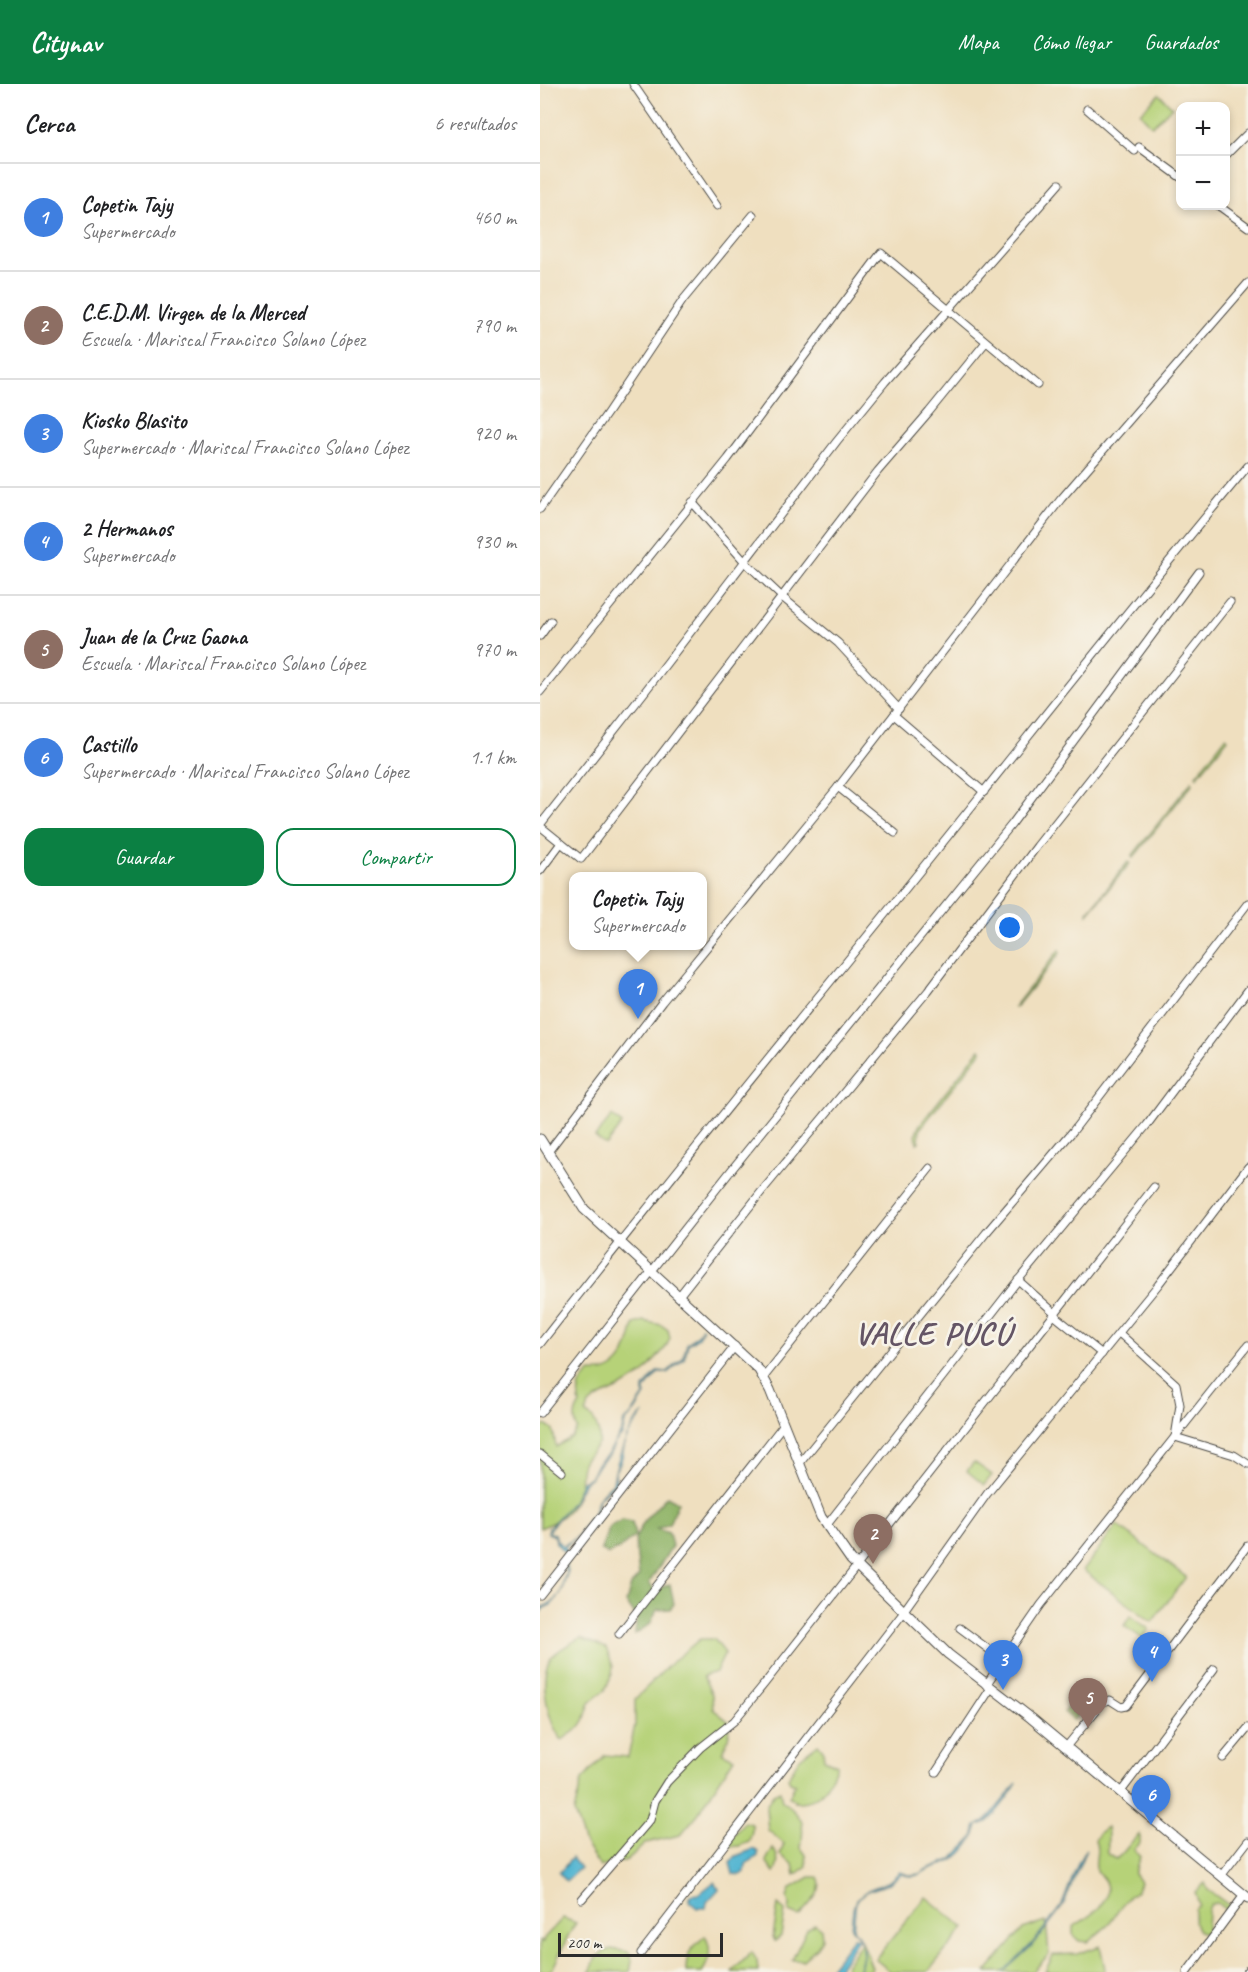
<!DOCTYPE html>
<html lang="es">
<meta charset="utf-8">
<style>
body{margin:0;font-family:Caveat,sans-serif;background:#f6f6f6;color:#202124}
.controls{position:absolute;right:18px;top:18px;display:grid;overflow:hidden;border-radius:12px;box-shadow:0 3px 9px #0003}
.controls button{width:54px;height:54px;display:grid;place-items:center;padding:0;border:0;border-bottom:2px solid #e0e0e0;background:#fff;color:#202124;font:30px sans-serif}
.scale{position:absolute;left:18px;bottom:15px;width:165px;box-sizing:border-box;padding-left:6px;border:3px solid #2b2b2b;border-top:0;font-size:16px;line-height:21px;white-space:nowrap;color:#2b2b2b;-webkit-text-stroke:4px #f7f3e8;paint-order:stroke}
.you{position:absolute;left:470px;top:844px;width:21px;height:21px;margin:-15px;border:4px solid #fff;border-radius:50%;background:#1a73e8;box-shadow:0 0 0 9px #1a73e833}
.badge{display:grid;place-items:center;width:39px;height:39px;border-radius:50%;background:#0b8043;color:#fff;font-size:20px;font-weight:700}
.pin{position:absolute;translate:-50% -50px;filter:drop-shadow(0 2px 3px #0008)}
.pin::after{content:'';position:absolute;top:32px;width:21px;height:18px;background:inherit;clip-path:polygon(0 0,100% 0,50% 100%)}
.popup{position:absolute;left:29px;top:788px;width:138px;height:78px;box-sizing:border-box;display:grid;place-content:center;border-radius:12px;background:#fff;filter:drop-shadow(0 2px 4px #0005);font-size:20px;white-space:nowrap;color:#757577}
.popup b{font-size:22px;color:#202124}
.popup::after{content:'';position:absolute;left:50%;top:100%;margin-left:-12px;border:12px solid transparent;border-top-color:#fff}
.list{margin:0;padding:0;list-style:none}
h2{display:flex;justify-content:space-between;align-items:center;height:78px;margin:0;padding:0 24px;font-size:26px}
h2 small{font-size:20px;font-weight:400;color:#757577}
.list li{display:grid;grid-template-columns:39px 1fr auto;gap:18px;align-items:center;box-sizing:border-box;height:108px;padding:0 24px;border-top:2px solid #e0e0e0}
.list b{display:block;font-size:22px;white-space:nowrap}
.list p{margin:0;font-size:20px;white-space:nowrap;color:#757577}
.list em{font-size:20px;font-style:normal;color:#757577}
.actions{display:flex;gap:12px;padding:18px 24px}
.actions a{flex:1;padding:14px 0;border:2px solid #0b8043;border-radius:18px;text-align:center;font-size:21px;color:#0b8043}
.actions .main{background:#0b8043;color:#fff}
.map{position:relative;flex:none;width:708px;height:1888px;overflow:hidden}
header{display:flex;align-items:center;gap:36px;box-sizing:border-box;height:84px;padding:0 30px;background:#0b8043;color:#fff}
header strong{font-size:28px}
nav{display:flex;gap:33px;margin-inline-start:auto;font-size:21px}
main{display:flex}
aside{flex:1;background:#fff}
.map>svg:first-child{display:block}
.green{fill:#b6d278;stroke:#707e52;stroke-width:1.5}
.forest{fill:#90b468;stroke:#5e704a;stroke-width:1.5}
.water{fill:#52b5d1;stroke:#3e707e;stroke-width:1.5}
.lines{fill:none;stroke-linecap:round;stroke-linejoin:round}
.street-casing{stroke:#484641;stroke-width:9}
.secondary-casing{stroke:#484641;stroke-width:11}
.street{stroke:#fff;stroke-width:7}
.secondary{stroke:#fff;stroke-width:9}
.labels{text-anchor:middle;stroke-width:5;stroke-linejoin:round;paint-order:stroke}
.district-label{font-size:32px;font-weight:bold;letter-spacing:1.5px;fill:#645565;stroke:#f7f3e8}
</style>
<header>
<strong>Citynav</strong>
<nav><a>Mapa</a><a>Cómo llegar</a><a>Guardados</a></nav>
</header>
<main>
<aside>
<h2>Cerca<small>6 resultados</small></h2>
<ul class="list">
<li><span class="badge" style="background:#3f7fe0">1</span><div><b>Copetin Tajy</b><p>Supermercado</p></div><em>460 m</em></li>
<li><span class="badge" style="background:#8d6e63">2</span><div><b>C.E.D.M. Virgen de la Merced</b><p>Escuela · Mariscal Francisco Solano López</p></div><em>790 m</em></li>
<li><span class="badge" style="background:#3f7fe0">3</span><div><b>Kiosko Blasito</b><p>Supermercado · Mariscal Francisco Solano López</p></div><em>920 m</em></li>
<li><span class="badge" style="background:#3f7fe0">4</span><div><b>2 Hermanos</b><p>Supermercado</p></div><em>930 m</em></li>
<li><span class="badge" style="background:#8d6e63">5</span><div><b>Juan de la Cruz Gaona</b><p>Escuela · Mariscal Francisco Solano López</p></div><em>970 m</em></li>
<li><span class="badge" style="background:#3f7fe0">6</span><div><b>Castillo</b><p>Supermercado · Mariscal Francisco Solano López</p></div><em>1.1 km</em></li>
</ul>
<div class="actions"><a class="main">Guardar</a><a>Compartir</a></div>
</aside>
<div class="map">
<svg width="708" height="1888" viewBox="0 0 708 1888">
<rect width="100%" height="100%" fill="#f7f3e8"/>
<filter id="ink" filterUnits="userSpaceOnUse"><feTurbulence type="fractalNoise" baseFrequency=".0167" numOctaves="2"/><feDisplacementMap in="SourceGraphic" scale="12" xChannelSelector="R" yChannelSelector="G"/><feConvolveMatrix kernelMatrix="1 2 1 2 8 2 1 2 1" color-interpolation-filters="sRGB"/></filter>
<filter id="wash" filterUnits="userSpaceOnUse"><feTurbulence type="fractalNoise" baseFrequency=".008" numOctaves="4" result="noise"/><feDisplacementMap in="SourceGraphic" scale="24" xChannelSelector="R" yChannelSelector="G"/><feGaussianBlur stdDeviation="1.35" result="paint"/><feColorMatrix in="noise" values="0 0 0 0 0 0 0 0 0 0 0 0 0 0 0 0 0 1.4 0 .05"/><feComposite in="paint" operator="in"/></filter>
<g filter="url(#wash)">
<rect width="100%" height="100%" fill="#efdfbf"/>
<g class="green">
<polygon points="619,10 632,23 612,42 600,29"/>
<polygon points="686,653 688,655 657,693 656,691"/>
<polygon points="652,697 653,699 593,774 592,772"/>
<polygon points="588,778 590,779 548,830 548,828"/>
<polygon points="519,866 520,869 476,923 474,923"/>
<polygon points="440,965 442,967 380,1045 379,1058 377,1059 376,1049 379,1042"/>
<polygon points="72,1032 82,1040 66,1061 55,1053"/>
<path d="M103,1237L121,1241L128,1246L130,1254L126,1263L103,1290L80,1304L56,1315L49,1321L46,1330C53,1334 55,1336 57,1344C65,1364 51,1364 43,1379C39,1388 42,1397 39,1407C34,1426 17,1438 0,1444V1344L5,1341L13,1346L16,1363L32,1353L37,1345C34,1335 34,1329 40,1320C36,1306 40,1297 51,1288C82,1292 89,1263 94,1240Z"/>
<polygon points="434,1378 452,1391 444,1401 427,1387"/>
<polygon points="577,1441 646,1493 612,1538 543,1486"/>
<polygon points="590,1532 609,1545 602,1554 584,1542"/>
<path d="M41,1554L66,1564L73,1582L72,1590L65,1606L50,1618L44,1637L39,1644L22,1656C7,1638 0,1596 9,1576C15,1567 27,1562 36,1556Z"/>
<polygon points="160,1555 174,1555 185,1569 176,1588 163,1592 172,1611 173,1625 188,1637 189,1651 183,1669 194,1674 158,1730 140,1751 106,1759 87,1776 60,1783 45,1760 34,1728 42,1696 65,1671 88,1673 95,1641 95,1615 132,1578"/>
<polygon points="539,1609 549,1617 534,1636 524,1628"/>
<path d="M278,1660L283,1666L284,1675L297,1681C288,1703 280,1720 253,1718L256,1717L249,1713L255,1700L250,1698L248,1694L259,1675Z"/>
<path d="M240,1707L242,1717C264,1733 265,1738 261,1764L266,1771L267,1782L255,1791L253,1780L240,1771L244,1760L228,1746L226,1723L233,1710Z"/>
<polygon points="204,1738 212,1740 212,1747 209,1758 199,1762 189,1763 190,1757"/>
<path d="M567,1743C569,1752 567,1760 568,1770L576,1775C586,1768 590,1757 600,1750V1759L594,1766L600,1773L594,1790L600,1798L597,1806L589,1812L567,1842L548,1858L539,1857L533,1851V1843C546,1834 573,1820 566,1800C564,1793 558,1791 556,1784C554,1773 560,1769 555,1756L560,1748Z"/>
<path d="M233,1764C238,1772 240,1780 234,1788L226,1777Z"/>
<path d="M270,1793H278C285,1807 269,1820 260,1831L258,1832L249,1828L250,1821L247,1814L250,1805Z"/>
<path d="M665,1799L668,1806L690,1822V1824L686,1826L677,1819L671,1820L668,1826L667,1846L666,1849H661C653,1844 654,1834 654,1825L659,1821L655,1808Z"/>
<polygon points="386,1813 424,1844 388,1888 351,1888 335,1875"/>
<polygon points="238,1821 245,1827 241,1852 235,1857 233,1853"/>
<polygon points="23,1834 36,1839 28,1852 13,1884 8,1888 0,1888 0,1856 3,1858 4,1854"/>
<polygon points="506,1837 509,1870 493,1888 446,1888 483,1845"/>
<polygon points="275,1840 281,1845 282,1854 277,1863 263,1876 252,1876 267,1845"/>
<path d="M165,1852C172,1864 170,1877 162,1888H146C146,1868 151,1865 165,1852Z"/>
<polygon points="322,1858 332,1884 329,1888 305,1888 306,1880"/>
<polygon points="560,1862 565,1885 564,1888 505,1888 513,1871 537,1870"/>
<path d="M71,1865L89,1868L92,1877L90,1888H50C55,1875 57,1869 71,1865Z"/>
<polygon points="212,1868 217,1877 218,1888 192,1888"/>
</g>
<g class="forest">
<polygon points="127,1412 138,1418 129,1440 117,1445 129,1449 132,1462 109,1499 115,1506 130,1500 134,1520 130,1525 117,1526 110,1540 95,1550 97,1533 86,1519 91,1501 99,1492 95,1455 105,1436"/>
<polygon points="82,1436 92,1438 95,1452 79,1465 68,1470 61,1466 70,1442"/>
</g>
<g class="water">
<path d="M162,1243L163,1244L158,1253L148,1260L144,1275L127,1289H118L105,1305V1311L95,1327L85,1338L82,1351L76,1357L69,1371L58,1381L50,1394L45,1397L33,1419L27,1424L10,1444L9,1449L15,1450L17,1457L23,1462L38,1452L48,1436L54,1430C57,1413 61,1410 73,1399C75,1381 89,1340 104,1329C98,1336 88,1349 85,1358C83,1368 82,1379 75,1387L76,1399L59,1414L56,1429L44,1443L39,1452L24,1463L28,1470L25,1478L28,1487L20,1511L11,1521L4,1524L0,1529L1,1524C9,1521 21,1513 23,1504C24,1497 22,1495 27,1490L23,1477L26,1470L16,1459L15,1452L8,1449L9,1444L34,1416L42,1397L51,1393L57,1380L68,1370L82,1347L84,1337L90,1333L104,1312V1304L118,1287L127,1288L143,1274L147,1260L160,1248Z"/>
<path d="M477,1699C474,1706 453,1733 447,1738C444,1739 441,1740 438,1741C434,1757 421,1774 405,1780C399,1782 392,1783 387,1786C378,1792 372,1794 361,1790L348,1800L328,1807L316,1816L313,1845C325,1862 326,1869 318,1888L323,1872L321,1855L311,1844L313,1825L316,1815L328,1806L348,1798L360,1788L369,1791L380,1790L387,1785L411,1776L433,1754L436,1742L447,1736Z"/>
<polygon points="214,1765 218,1768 218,1772 206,1780 205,1788 201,1791 193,1790 190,1779 196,1772"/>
<polygon points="546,1765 523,1822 494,1860 463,1888 493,1859 522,1821 539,1777"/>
<polygon points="32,1774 40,1784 26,1797 19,1789"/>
<polygon points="174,1798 179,1805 167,1818 166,1824 157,1824 149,1817 151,1811 159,1810"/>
<polygon points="313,1854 318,1855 296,1888 287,1888"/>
</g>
</g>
<g filter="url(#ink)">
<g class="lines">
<defs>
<g id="street">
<polyline points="93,0 177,122"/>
<polyline points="547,25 595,67"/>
<polyline points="599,63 640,93"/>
<polyline points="686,71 708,49"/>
<polyline points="679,122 708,143"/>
<polyline points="152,418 205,478 242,513 298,559 359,625"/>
<polyline points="0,425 68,328 143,216 213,131"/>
<polyline points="0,552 11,537"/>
<polyline points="0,608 188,375 341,169 498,301"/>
<polyline points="354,631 444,708"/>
<polyline points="298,703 355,749"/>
<polyline points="0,741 103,610 297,357 345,298 519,100"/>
<polyline points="0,742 41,775 338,387 389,328 446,258"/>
<polyline points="0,787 21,759"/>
<polyline points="8,1068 122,918 298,703 521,415 708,199"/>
<polyline points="478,1196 516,1230"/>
<polyline points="139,1212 222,1107 388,907 497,762 690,518"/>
<polyline points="515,1232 562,1270"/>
<polyline points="579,1249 636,1300 640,1321 635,1353 694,1371 708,1380"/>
<path d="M0,1260C144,1075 294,895 440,712C529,601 617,490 708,382"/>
<polyline points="224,1293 390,1084"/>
<polyline points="0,1329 193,1084 472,740 659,488"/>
<polyline points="0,1370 22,1388"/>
<polyline points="259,1380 446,1149 533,1047 708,819"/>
<polyline points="286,1442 475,1200 607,1041 708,906"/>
<polyline points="0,1511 195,1262"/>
<polyline points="363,1528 447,1410 618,1201 708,1083"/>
<polyline points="420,1544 463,1576"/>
<polyline points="79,1550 244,1340"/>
<polyline points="446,1601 501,1521 708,1261"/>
<polyline points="526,1663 563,1618 570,1616 581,1623 586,1622 708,1461"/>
<polyline points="683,1674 708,1644"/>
<polyline points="396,1688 451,1604"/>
<polyline points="580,1709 674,1585"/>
<polyline points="681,1792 708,1757"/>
<polyline points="42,1815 110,1736 115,1717 127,1698 160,1664 194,1637 225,1599 614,1103"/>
<polyline points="101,1869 364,1528"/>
<polyline points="647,1888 704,1811"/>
<polyline points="706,1888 708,1886"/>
</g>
<polyline id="secondary" points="0,1055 44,1125 219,1286 230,1306 281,1433 311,1476 408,1570 491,1634 708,1814"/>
</defs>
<use href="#street" class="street-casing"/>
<use href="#secondary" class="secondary-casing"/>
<use href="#street" class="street"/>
<use href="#secondary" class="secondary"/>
</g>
</g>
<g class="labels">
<g class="district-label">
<text x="393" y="1260">VALLE PUCÚ</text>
</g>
</g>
</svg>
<div class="controls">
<button>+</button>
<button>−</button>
</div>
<div class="scale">200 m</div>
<div class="you"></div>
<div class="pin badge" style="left:98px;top:935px;background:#3f7fe0">1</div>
<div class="popup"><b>Copetin Tajy</b>Supermercado</div>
<div class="pin badge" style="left:333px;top:1480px;background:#8d6e63">2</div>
<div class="pin badge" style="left:463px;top:1606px;background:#3f7fe0">3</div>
<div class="pin badge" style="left:612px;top:1598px;background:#3f7fe0">4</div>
<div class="pin badge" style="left:548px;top:1644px;background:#8d6e63">5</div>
<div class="pin badge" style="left:611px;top:1741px;background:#3f7fe0">6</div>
</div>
</main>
